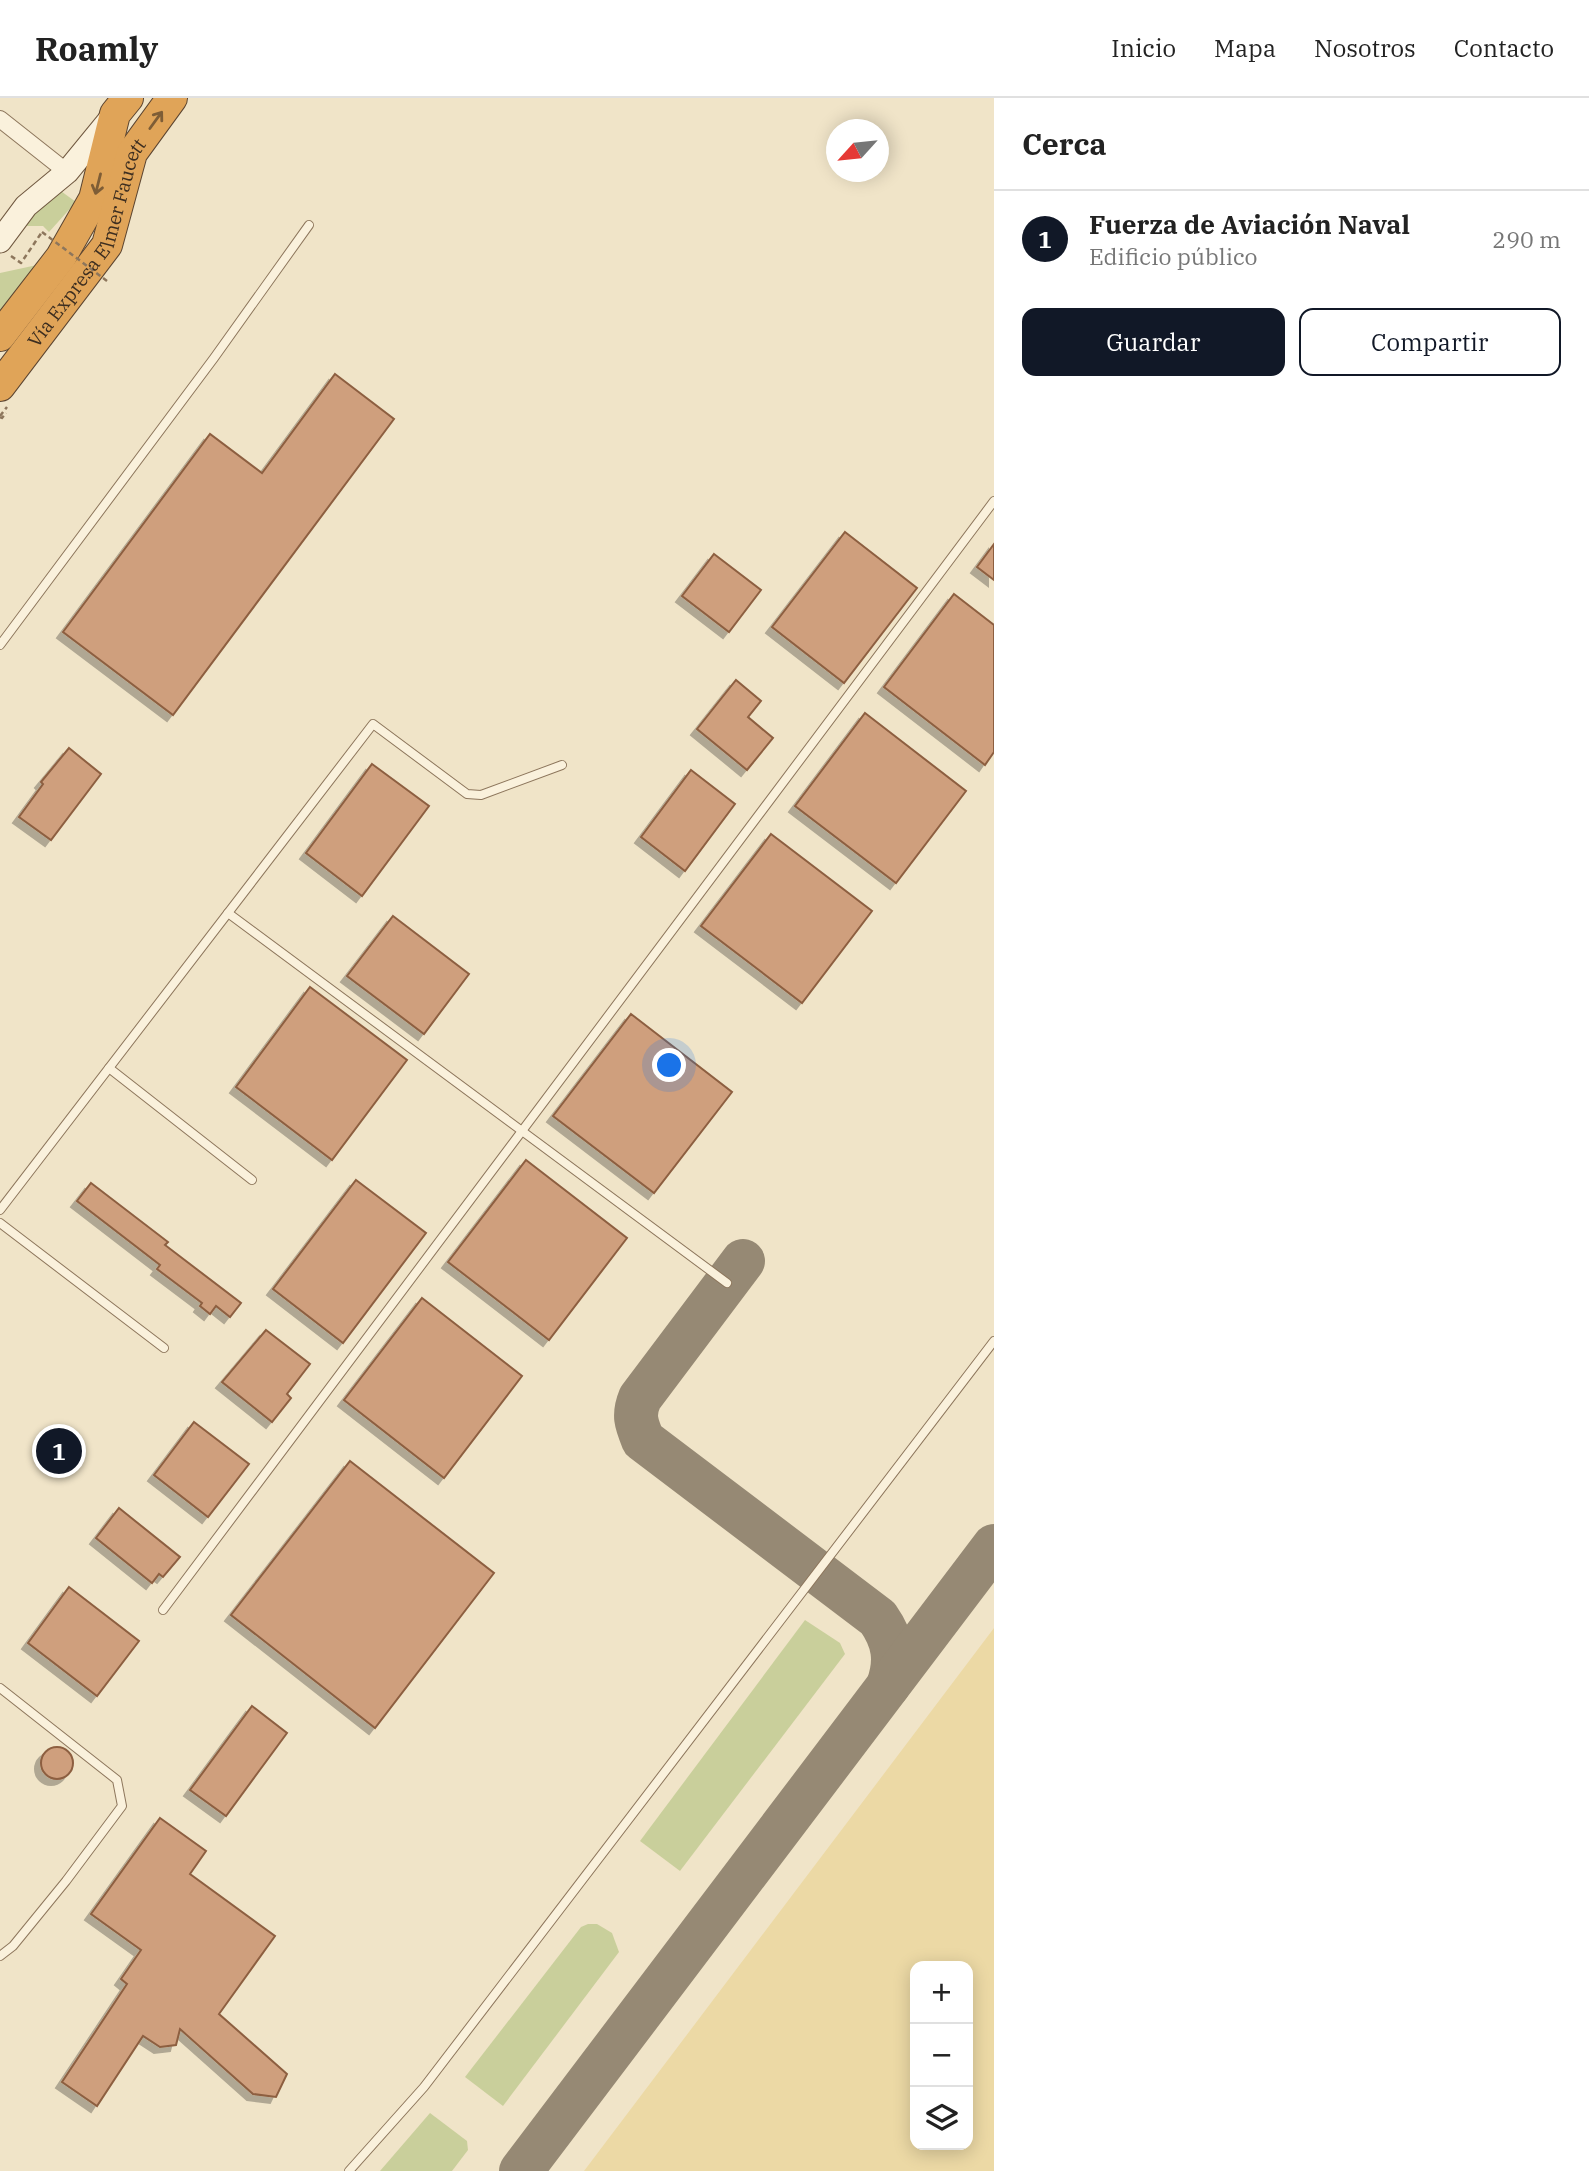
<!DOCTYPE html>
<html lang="es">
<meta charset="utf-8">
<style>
body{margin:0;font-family:"IBM Plex Serif",serif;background:#f2f2f2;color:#222}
.controls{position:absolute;right:21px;bottom:21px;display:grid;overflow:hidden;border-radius:14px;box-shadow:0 4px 18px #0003}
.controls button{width:63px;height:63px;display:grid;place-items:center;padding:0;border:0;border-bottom:2px solid #e0e0e0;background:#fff;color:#222;font:35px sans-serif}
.compass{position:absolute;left:826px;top:21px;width:63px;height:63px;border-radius:50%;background:#fff;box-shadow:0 4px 18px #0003;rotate:243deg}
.you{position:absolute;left:670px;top:968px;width:24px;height:24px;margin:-18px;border:5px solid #fff;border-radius:50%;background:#1a73e8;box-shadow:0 0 0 10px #1a73e833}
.badge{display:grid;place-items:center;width:46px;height:46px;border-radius:50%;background:#111827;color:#fff;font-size:23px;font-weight:700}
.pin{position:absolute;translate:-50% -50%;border:4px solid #fff;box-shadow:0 2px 7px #0006}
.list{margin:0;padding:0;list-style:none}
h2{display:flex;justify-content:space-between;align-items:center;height:91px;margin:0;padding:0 28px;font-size:30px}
h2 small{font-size:23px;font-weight:400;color:#767676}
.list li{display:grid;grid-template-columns:46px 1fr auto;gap:21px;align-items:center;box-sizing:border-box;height:98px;padding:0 28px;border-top:2px solid #e0e0e0}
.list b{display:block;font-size:26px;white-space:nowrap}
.list p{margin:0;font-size:23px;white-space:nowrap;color:#767676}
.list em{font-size:23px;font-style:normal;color:#767676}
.actions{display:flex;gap:14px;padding:21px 28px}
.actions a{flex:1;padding:16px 0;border:2px solid #111827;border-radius:14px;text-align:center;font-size:24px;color:#111827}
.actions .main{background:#111827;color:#fff}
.icon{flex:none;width:38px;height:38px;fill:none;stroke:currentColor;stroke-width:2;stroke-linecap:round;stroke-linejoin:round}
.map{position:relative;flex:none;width:994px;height:2073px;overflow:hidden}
header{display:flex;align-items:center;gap:42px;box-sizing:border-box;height:98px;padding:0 35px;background:#fff;border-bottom:2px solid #e0e0e0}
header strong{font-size:33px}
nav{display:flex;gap:38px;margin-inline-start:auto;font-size:24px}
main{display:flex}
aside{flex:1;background:#fff}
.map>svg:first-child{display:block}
.green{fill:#c9cf9b}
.sand{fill:#ecd9a5;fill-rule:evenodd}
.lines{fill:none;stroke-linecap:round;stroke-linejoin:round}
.taxiway{stroke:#968974;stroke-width:44}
.building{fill:#cf9f7d;stroke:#8d5f41;stroke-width:2;filter:url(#shadow)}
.lane-casing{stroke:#8d765c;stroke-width:10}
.street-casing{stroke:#8d765c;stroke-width:18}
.secondary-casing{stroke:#6f573f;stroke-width:25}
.highway-casing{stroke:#5b4430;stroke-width:32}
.path{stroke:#8d765c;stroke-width:2.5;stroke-dasharray:5 3.5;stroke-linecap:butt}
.lane{stroke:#faf1dc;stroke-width:8}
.street{stroke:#faf1dc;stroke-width:16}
.secondary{stroke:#faf1dc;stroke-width:23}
.highway{stroke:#e0a458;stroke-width:30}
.path-bridge{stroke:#8d765c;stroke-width:2.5;stroke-dasharray:5 3.5;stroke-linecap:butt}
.oneway{stroke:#7e5d36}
.labels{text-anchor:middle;stroke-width:6;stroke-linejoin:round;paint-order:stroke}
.street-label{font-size:19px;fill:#3d2e20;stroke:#f7eed8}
</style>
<header>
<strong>Roamly</strong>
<nav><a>Inicio</a><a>Mapa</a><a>Nosotros</a><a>Contacto</a></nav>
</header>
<main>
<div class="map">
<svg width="994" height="2073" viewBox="0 0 994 2073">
<defs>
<filter id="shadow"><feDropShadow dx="-6" dy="6" stdDeviation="0" flood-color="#0004"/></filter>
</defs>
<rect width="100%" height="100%" fill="#f0e4c8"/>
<g class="green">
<polygon points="58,91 76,104 49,134 43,128 23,128"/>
<polygon points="37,167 0,214 0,175"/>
<polygon points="805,1522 840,1545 845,1556 680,1773 640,1743"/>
<polygon points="588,1826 597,1826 612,1835 619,1854 503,2008 465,1979 581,1829"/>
<polygon points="430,2015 467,2043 468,2052 452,2073 380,2073"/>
</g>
<path class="sand" d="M994,1530V2073H584ZM915,1868H968V2047H915Z"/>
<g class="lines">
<g class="taxiway">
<path d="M743,1163L640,1300C633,1317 636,1325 643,1342L878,1520C894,1543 897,1562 888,1588"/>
<polyline points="521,2073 994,1448"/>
</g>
</g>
<g class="building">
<polygon points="335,276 394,321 173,617 63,534 210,336 262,375"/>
<polygon points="845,434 917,490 844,585 772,529"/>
<polygon points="994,446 994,482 977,469"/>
<polygon points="714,456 761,492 729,534 682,498"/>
<polygon points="954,496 994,527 994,654 985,667 884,589"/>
<polygon points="736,582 761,603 748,619 773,640 747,672 697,631"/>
<polygon points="865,615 966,693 896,785 795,708"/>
<polygon points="69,650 101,676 51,742 19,719 43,686 41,684"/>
<polygon points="372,666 429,708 362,798 306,755"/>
<polygon points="691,672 735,706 685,773 641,739"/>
<polygon points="771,736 872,813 802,905 701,828"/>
<polygon points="393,818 469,876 424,936 347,878"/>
<polygon points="310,889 407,962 332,1062 236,989"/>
<polygon points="631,916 732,994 654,1095 553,1018"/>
<polygon points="526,1062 627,1140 549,1242 448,1164"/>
<polygon points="356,1082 426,1135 343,1245 273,1191"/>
<polygon points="91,1085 168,1144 165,1147 241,1205 230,1219 216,1208 210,1216 200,1208 202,1205 157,1171 160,1167 77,1103"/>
<polygon points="422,1200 522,1278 444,1380 344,1302"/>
<polygon points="266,1232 310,1266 287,1296 291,1300 272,1324 222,1284"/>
<polygon points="194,1324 249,1366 208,1419 154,1377"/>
<polygon points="350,1363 494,1475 375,1630 231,1517"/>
<polygon points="119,1410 180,1459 163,1479 159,1476 152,1485 96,1440"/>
<polygon points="69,1489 139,1543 97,1598 28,1545"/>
<polygon points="252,1608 287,1635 226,1718 190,1692"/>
<circle cx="57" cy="1665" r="16"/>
<polygon points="160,1720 206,1753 190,1776 275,1838 219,1916 287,1976 276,1999 253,1996 180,1931 176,1947 160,1949 143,1938 97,2008 62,1984 127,1886 121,1881 141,1852 91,1816"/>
</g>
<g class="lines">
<defs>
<g id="lane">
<polyline points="0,547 214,260 309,127"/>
<polyline points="228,815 727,1185"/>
<polyline points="109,970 252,1082"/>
<polyline points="0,1112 373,626 467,696 481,697 562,667"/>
<polyline points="0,1125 164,1250"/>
<polyline points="163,1512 994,403"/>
<polyline points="0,1590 117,1682 122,1708 66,1783 13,1848 0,1858"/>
<polyline points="349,2073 424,1989 994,1243"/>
</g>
<polyline id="street" points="0,21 67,74"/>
<polyline id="secondary" points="0,143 26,108 67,74 112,19"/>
<g id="highway">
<polyline points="0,238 61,159 94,101 115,16 128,0"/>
<path id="s1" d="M0,288L107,147L132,55L172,0"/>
</g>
</defs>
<use href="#lane" class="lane-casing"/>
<use href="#street" class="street-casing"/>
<use href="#secondary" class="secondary-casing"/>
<use href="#highway" class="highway-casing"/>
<g class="path">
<polyline points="11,158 21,165 42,134"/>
<polyline points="0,318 7,309"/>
<polyline points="0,319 2,320 6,315"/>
</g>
<use href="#lane" class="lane"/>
<use href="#street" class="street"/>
<use href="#secondary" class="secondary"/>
<use href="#highway" class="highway"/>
<polyline class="path-bridge" points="42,134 107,183"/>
</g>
<defs><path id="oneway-shaft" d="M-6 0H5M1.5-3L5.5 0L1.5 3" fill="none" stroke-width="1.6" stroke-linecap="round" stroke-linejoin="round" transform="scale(1.75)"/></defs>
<g class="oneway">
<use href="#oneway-shaft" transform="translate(156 22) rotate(-54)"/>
<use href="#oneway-shaft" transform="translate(98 86) rotate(104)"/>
</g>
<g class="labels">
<g class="street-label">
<text dy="7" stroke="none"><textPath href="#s1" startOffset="170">Vía Expresa Elmer Faucett</textPath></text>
</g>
</g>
</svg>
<div class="controls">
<button>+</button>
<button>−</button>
<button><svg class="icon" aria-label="layers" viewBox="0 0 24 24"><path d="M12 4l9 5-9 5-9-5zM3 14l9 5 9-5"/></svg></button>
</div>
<svg class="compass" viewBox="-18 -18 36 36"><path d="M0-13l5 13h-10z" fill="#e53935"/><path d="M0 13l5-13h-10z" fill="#767676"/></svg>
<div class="you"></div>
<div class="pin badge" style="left:59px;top:1353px">1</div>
</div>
<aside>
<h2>Cerca<small></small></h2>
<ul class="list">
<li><span class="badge">1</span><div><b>Fuerza de Aviación Naval</b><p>Edificio público</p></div><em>290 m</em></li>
</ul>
<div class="actions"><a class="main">Guardar</a><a>Compartir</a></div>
</aside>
</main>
